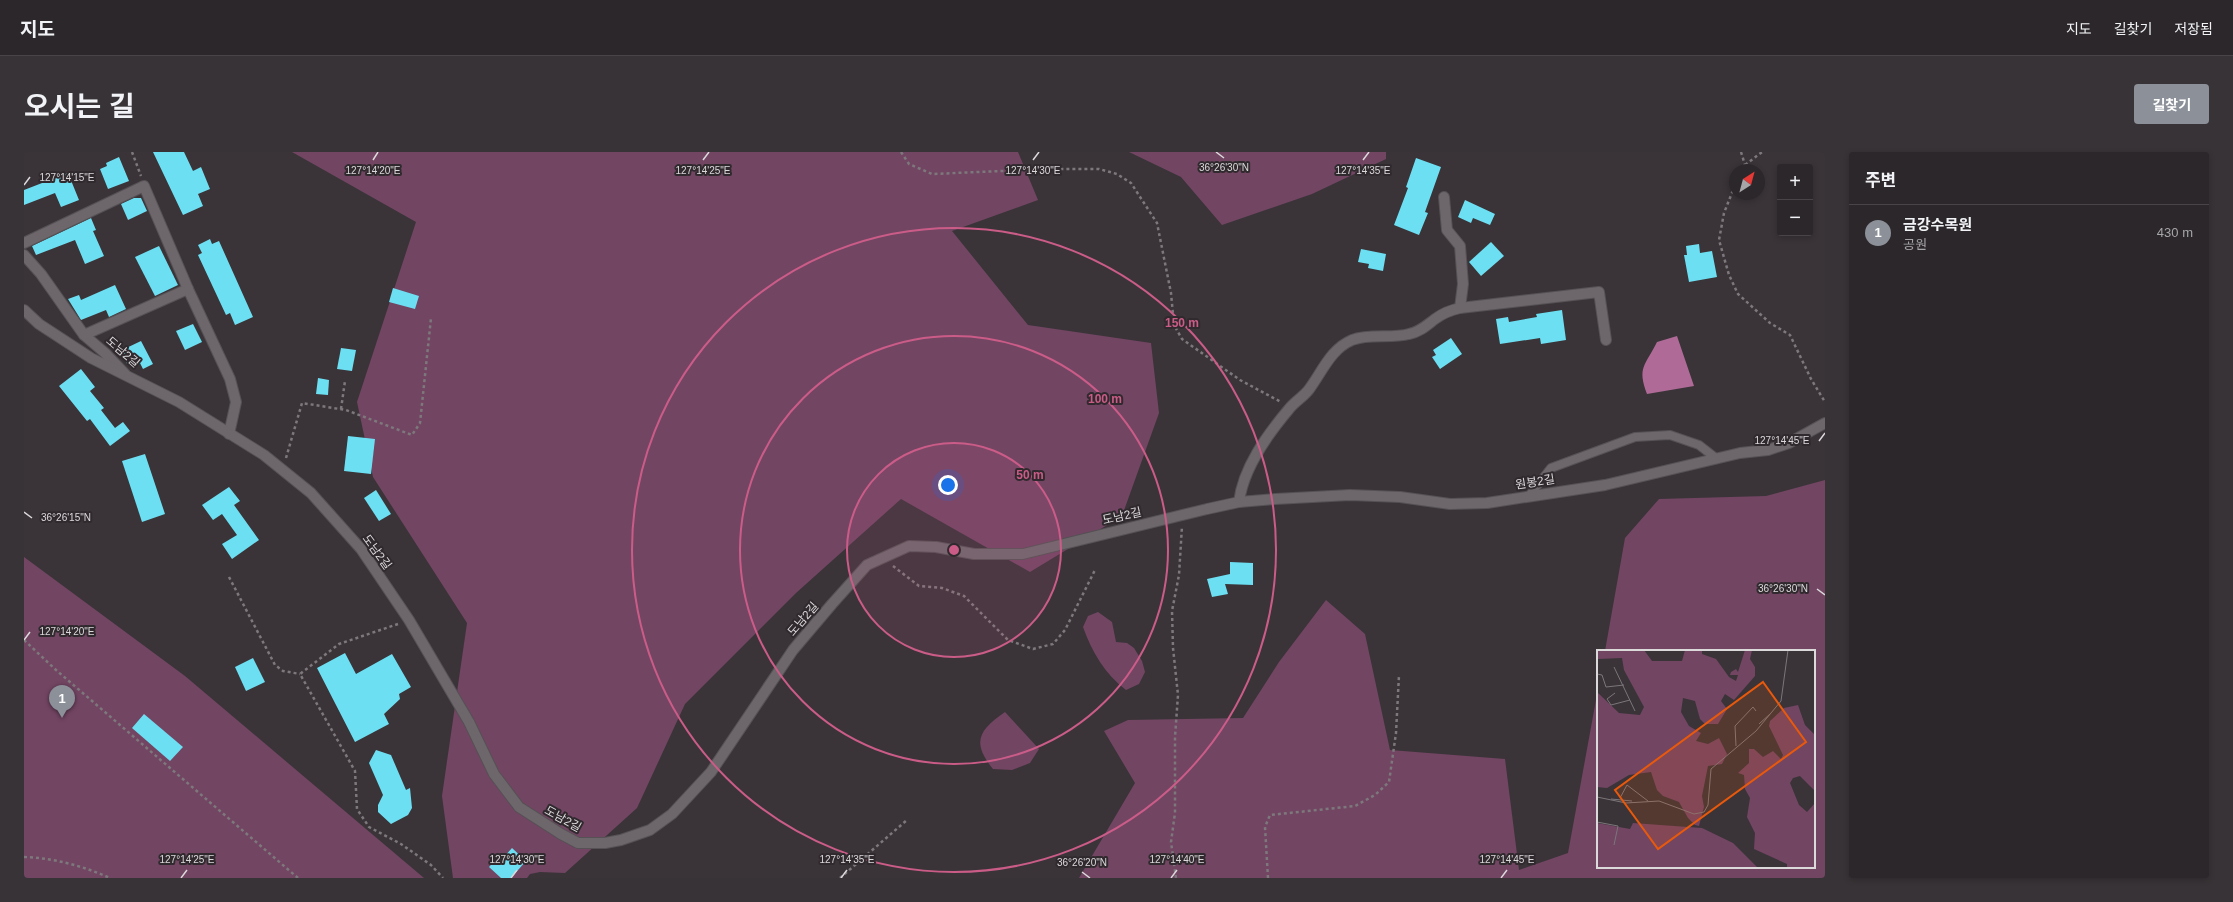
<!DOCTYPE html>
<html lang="ko">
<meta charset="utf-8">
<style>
body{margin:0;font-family:Arial,"Noto Sans KR",sans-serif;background:#383336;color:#f1f3f6}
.controls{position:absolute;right:12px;top:12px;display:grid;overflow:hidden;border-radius:4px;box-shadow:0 2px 6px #0003}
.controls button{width:36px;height:36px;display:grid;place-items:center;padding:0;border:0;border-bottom:1px solid #484447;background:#2c272a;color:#f1f3f6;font:20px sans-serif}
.compass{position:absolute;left:1705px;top:12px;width:36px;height:36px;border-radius:50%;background:#2c272a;box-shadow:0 2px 6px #0003;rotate:36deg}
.you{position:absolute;left:924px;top:333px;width:14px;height:14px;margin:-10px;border:3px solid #fff;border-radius:50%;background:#1a73e8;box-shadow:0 0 0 6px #1a73e833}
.badge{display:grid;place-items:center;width:26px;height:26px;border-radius:50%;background:#8c9099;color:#fff;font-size:13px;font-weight:700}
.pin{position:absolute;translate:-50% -33px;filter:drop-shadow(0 1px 2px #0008)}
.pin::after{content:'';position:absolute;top:21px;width:14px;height:12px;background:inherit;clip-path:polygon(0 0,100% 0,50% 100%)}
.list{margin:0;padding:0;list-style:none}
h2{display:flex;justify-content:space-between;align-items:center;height:52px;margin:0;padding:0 16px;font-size:17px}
h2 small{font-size:13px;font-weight:400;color:#a6a5a8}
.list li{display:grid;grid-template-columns:26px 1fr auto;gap:12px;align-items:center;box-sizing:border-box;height:56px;padding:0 16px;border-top:1px solid #484447}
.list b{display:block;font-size:15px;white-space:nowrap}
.list p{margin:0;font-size:13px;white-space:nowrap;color:#a6a5a8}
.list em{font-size:13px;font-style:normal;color:#a6a5a8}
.map{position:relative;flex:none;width:1801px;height:726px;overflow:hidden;border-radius:4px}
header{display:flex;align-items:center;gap:24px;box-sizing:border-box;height:56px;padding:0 20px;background:#2c272a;border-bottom:1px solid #484447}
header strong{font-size:19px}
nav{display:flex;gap:22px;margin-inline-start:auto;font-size:14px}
.intro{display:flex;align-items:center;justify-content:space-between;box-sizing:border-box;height:96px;padding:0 24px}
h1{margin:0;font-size:28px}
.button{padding:10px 18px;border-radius:4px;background:#8c9099;color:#fff;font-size:14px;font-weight:700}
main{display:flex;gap:24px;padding:0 24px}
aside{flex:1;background:#2c272a;border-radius:4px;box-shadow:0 2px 6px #0003}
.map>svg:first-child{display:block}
.green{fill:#724563}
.water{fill:#af6a98}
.building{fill:#6ddff3}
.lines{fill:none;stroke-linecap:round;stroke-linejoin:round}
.service-casing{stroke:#555154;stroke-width:10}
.minor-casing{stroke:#555154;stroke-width:12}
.secondary-casing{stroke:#555154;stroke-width:12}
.path{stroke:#7d787b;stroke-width:2.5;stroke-dasharray:3 3;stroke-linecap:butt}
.service{stroke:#6d676b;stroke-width:8}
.minor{stroke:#6d676b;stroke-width:10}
.secondary{stroke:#6d676b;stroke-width:10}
.ticks{fill:none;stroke:#dcd9db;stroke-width:1.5}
.ring{fill:none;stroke:#cb5c88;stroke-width:2}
.labels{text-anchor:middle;stroke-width:4;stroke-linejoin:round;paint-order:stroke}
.street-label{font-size:12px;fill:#dcd9db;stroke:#302a2e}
.inset-road{fill:none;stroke:#7b7679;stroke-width:1}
.view{fill:#e8590c;fill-opacity:0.15;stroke:#e8590c;stroke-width:2}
.inset-edge{fill:none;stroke:#dcd9db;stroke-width:2}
.ticks-label{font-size:10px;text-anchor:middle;fill:#dcd9db;stroke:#302a2e;stroke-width:4;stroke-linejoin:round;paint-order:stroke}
.centre{fill:#cb5c88;stroke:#302a2e;stroke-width:2}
.ring-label{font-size:12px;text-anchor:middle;font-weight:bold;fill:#cb5c88;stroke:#302a2e;stroke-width:4;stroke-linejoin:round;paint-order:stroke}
</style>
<header>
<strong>지도</strong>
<nav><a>지도</a><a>길찾기</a><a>저장됨</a></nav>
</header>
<div class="intro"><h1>오시는 길</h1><a class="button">길찾기</a></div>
<main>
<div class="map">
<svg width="1801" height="726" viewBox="0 0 1801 726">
<rect width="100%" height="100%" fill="#3a3438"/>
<g class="green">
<polygon points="268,0 994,0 1014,48 928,79 1004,173 1127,191 1135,261 1098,364 1006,420 877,347 772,441 661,552 613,656 541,721 516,720 506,722 503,726 429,726 418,644 443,471 349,325 333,250 392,70"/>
<polygon points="1105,0 1362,0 1362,7 1288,42 1198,73 1157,25"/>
<polygon points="1801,328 1801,726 1055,726 1111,631 1080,579 1104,568 1219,566 1255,510 1302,448 1341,482 1366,598 1481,607 1495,718 1544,701 1574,537 1574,715 1790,715 1790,499 1581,499 1601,386 1635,347 1742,344"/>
<polygon points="0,405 161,524 400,726 0,726"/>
<path d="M1074,460L1088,470L1092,490L1103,491L1110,496L1118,509L1121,520L1115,532L1102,538C1081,522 1068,500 1059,475L1064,464Z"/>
<path d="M981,560L1015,597L1006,611L988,618L969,617C947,590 955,578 981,560Z"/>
</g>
<path class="water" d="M1653,184L1670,234L1623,242C1613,215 1621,214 1633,190Z"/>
<g class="building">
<polygon points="129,0 160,0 169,19 177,15 186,37 174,42 179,54 159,63"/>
<polygon points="95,5 105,29 84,37 76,17 83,14 82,11"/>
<polygon points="1392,6 1417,15 1401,60 1404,61 1395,83 1370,73 1384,36 1382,35"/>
<polygon points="44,21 55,48 37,55 31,41 0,53 0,38"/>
<polygon points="110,46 117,46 123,59 104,68 97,52"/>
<polygon points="1441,48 1471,62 1466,73 1449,66 1447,71 1434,65"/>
<polygon points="67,66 72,78 69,79 80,104 61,112 51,88 12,103 8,94"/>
<polygon points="186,87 188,92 195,89 229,165 211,173 206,161 202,163 174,103 178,101 174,93"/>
<polygon points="1467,90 1480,104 1457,124 1445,110"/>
<polygon points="1675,92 1676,101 1688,99 1693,125 1665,130 1660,103 1663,103 1662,94"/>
<polygon points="135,94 154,133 131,144 111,105"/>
<polygon points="1337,97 1362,102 1359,119 1344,116 1345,112 1334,110"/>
<polygon points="91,133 102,157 85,165 82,158 57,168 44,147 55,143 57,148"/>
<polygon points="369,136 395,144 391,157 365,150"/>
<polygon points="1538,158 1542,188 1517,192 1516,186 1476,192 1472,167 1484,165 1485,170 1513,165 1512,162"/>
<polygon points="169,172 178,190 161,198 152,179"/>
<polygon points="1427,186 1438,202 1416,217 1408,205 1412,203 1409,198"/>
<polygon points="117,189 129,212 119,217 116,211 108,215 106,211 103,212 96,199"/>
<polygon points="317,196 332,198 328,219 313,217"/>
<polygon points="57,217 71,235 66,239 80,256 77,258 91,276 99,270 106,279 86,294 66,267 63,269 35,234"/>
<polygon points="294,226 305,228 304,243 292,242"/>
<polygon points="324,284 351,287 347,322 320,319"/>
<polygon points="121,302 141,362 118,370 98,309"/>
<polygon points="205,335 216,349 210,353 235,388 208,407 198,392 213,383 198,362 189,368 178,353"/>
<polygon points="352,338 367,362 355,369 340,346"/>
<polygon points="1206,410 1229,411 1229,433 1201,432 1204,442 1188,445 1183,427 1206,422"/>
<polygon points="321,501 332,522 368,502 387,535 375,542 376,547 360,562 365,572 331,590 293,516"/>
<polygon points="229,506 241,530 222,539 211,515"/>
<polygon points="120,562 159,595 146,609 108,576"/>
<polygon points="352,598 367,603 382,638 386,636 388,656 384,663 367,672 354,660 354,653 359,643 345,611"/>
<polygon points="488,696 502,709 487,726 477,726 465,715 476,703 479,706"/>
</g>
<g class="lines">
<defs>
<polyline id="service" points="1505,344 1527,316 1611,285 1646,283 1675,293 1693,307"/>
<g id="minor">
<polyline points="1420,45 1423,78 1436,94 1439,132 1436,156"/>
<polyline points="0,91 120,34 164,137 206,227 212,250 205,282"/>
<polyline points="0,103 17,122 60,183 81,201 101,222"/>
<polyline points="60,183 164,137"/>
<path d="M1215,350C1219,316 1243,283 1265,257C1271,249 1281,244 1286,236C1299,218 1307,197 1328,188C1346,181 1367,187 1385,182C1396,180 1403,173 1411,167C1419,161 1427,158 1436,156L1575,140L1582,188"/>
</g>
<polyline id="secondary" points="0,158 15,172 67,206 155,250 240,303 287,341 337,397 385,468 445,570 470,622 495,655 537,682 554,691 581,691 597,688 626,678 648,662 687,620 769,498 808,452 843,413 885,394 912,395 950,402 999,402 1183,357 1215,350 1251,347 1326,343 1376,345 1426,352 1463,351 1581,333 1716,301 1744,298 1765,291 1801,271"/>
</defs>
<use href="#service" class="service-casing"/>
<use href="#minor" class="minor-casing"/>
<use href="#secondary" class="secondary-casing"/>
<g class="path">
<polyline points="108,0 117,24"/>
<polyline points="877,0 885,12 908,22 1025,17 1075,17 1093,22 1107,31 1133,71 1147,141 1150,173 1158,187 1216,228 1257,250"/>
<polyline points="1717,0 1721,13"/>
<polyline points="1718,18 1721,13 1738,0"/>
<polyline points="1711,33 1700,61 1695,88 1705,123 1714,142 1746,171 1766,183 1787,227 1801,250"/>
<polyline points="317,257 321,229"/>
<polyline points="262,306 278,251 322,258 388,283 396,271 407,166"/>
<polyline points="869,414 895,434 918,436 940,444 984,488 1009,497 1029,492 1041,478 1071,418"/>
<polyline points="205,425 251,513 259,519 276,522"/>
<polyline points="374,472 315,492 276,522 331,619 333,657 345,675 377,692 407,713 419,726"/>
<polyline points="0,488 32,518 274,726"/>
<path d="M0,705C30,706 59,714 86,726"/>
<polyline points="816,726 883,668"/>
<polyline points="1152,726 1147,690 1151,661 1151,585 1154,543 1149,496 1148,459 1155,423 1158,374"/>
<polyline points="1244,726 1241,675 1246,663 1331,654 1351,643 1365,630 1372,581 1375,523"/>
</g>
<use href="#service" class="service"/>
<use href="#minor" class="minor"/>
<use href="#secondary" class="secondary"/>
</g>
<path class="ticks" d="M1192,0L1200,6M349,8L354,0M679,8L685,0M1009,8L1015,0M1339,8L1345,0M0,33L6,25M1795,289L1801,281M0,360L8,366M1793,437L1801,443M0,488L6,480M1058,720L1066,726M157,726L163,718M487,726L493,718M817,726L823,718M1147,726L1153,718M1477,726L1483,718"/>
<circle cx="930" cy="398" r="107" fill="#cb5c88" fill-opacity=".12"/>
<g class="ring">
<circle cx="930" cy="398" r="107"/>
<circle cx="930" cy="398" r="214"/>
<circle cx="930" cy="398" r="322"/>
</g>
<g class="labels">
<g class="street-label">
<text transform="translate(99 200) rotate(41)" y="4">도남2길</text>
<text transform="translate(1511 330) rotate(-9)" y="4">원봉2길</text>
<text transform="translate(1098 364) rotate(-13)" y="4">도남2길</text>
<text transform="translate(353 400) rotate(54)" y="4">도남2길</text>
<text transform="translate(779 467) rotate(-49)" y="4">도남2길</text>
<text transform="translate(539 667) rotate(29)" y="4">도남2길</text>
</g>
</g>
<g transform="translate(1573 498)">
<rect width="218" height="218" fill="#3a3438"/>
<path d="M1,0H47L55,11H85L88,0H105V4L119,9L132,27L139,31L141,25H133L134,22L139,19L141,22L148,0H155L153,9L158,17V26L137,50L128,44L124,51L130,59L121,74H108L103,69L98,51L86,48L84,62L92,76L104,83L99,91L111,94L122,88L130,104L125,114L111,116L105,146L107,157L102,176L98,175L91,168L82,152L66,146L60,140L54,122L32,125L10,138L0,137V42L22,63L43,65L47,57L27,20L25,8L1,9ZM201,55L208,75L218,85V141L203,126L196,128L193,133L202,155L210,162L218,153V218H190V214L157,199L158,183L150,167L153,148L148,139L147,125L141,123L152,113V99H157L166,107L176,101L184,109L186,105L172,76L173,71L187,58ZM0,173L33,179L36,173L105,178L136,193L161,218H0Z" fill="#724563"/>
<path class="inset-road" d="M17,17L38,61M0,24L5,25L9,37L27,35M18,43L10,49L14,55L33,50M162,74L173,64M139,96L138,76L156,57L159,61M0,147L29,153L62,151L97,164L107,162L111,155L114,119L159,81L184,51L191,0M23,148L30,135L51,151M14,149L35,151M0,172L21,176L17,195"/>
<path class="view" d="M166,32L209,92L61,199L18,140Z"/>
<rect width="218" height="218" class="inset-edge"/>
</g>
<g class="ticks-label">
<text x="1200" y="19">36°26'30"N</text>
<text x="349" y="22">127°14'20"E</text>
<text x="679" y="22">127°14'25"E</text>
<text x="1009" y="22">127°14'30"E</text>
<text x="1339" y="22">127°14'35"E</text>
<text x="43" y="29">127°14'15"E</text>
<text x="1758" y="292">127°14'45"E</text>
<text x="42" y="369">36°26'15"N</text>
<text x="1759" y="440">36°26'30"N</text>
<text x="43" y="483">127°14'20"E</text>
<text x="163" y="711">127°14'25"E</text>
<text x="493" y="711">127°14'30"E</text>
<text x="823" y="711">127°14'35"E</text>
<text x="1153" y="711">127°14'40"E</text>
<text x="1483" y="711">127°14'45"E</text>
<text x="1058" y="714">36°26'20"N</text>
</g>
<circle cx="930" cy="398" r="6" class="centre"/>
<g class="ring-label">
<text x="1158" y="175">150 m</text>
<text x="1081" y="251">100 m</text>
<text x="1006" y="327">50 m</text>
</g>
</svg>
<div class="controls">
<button>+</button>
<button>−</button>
</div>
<svg class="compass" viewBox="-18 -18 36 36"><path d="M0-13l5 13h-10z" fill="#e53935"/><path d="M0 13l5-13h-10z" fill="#a6a5a8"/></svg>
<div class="you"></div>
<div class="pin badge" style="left:38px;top:566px">1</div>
</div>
<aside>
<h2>주변<small></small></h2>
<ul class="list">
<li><span class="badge">1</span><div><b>금강수목원</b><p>공원</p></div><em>430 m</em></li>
</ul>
</aside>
</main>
